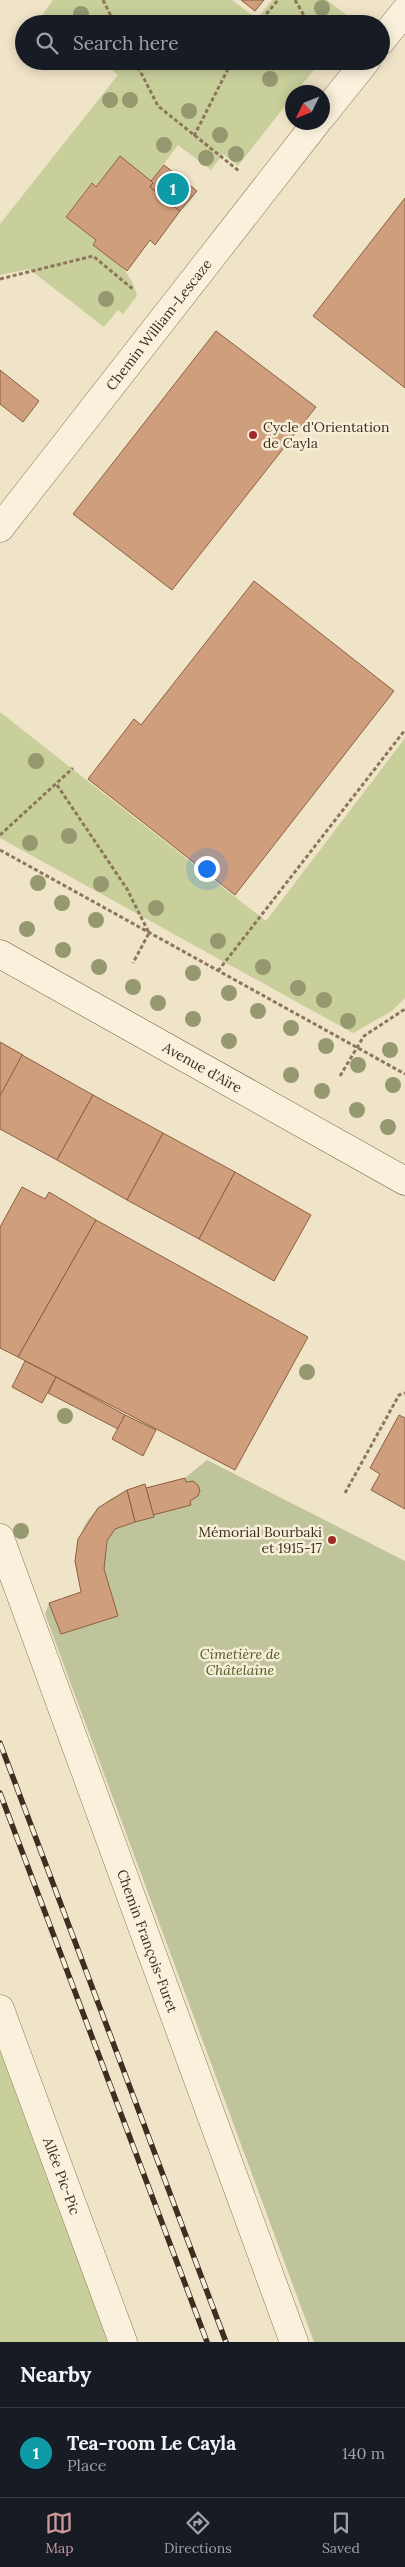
<!DOCTYPE html>
<meta charset="utf-8">
<style>
body{margin:0;font-family:Lora,serif;background:#20242c;color:#f1f3f6}
.compass{position:absolute;left:285px;top:85px;width:45px;height:45px;border-radius:50%;background:#171b24;box-shadow:0 2px 12px #0003;rotate:227deg}
.you{position:absolute;left:206px;top:868px;width:18px;height:18px;margin:-12px;border:4px solid #fff;border-radius:50%;background:#1a73e8;box-shadow:0 0 0 8px #1a73e833}
.badge{display:grid;place-items:center;width:32px;height:32px;border-radius:50%;background:#cc999b;color:#fff;font-size:16px;font-weight:700}
.pin{position:absolute;translate:-50% -50%;border:2px solid #fff;box-shadow:0 1px 5px #0006}
.list{margin:0;padding:0;list-style:none}
h2{display:flex;justify-content:space-between;align-items:center;height:65px;margin:0;padding:0 20px;font-size:21px}
h2 small{font-size:16px;font-weight:400;color:#9ea1a6}
.list li{display:grid;grid-template-columns:32px 1fr auto;gap:15px;align-items:center;box-sizing:border-box;height:90px;padding:0 20px;border-top:1px solid #363941}
.list b{display:block;font-size:19px;white-space:nowrap}
.list p{margin:0;font-size:16px;white-space:nowrap;color:#9ea1a6}
.list em{font-size:16px;font-style:normal;color:#9ea1a6}
.icon{flex:none;width:28px;height:28px;fill:none;stroke:currentColor;stroke-width:2;stroke-linecap:round;stroke-linejoin:round}
.map{position:relative;flex:none;width:405px;height:2342px;overflow:hidden}
.search{position:absolute;background:#171b24;box-shadow:0 2px 12px #0003;left:15px;right:15px;top:15px;height:55px;display:flex;align-items:center;gap:12px;box-sizing:border-box;padding:0 18px;border-radius:28px;color:#9ea1a6;font-size:19px}
.sheet{height:155px;background:#171b24}
nav{display:flex;justify-content:space-around;align-items:center;box-sizing:border-box;height:70px;border-top:1px solid #363941;background:#171b24;font-size:14px;color:#9ea1a6}
nav a{display:grid;justify-items:center;gap:2px}
nav .on{color:#cc999b}
.map>svg:first-child{display:block}
.green{fill:#c9cf9b}
.cemetery{fill:#bfc49a}
.building{fill:#cf9f7d;stroke:#8d5f41}
.lines{fill:none;stroke-linecap:round;stroke-linejoin:round}
.street-casing{stroke:#8d765c;stroke-width:29}
.secondary-casing{stroke:#6f573f;stroke-width:29}
.path{stroke:#8d765c;stroke-width:3;stroke-dasharray:4 2.5;stroke-linecap:butt}
.street{stroke:#faf1dc;stroke-width:28}
.secondary{stroke:#faf1dc;stroke-width:28}
.rail-casing{stroke:#3d2e20;stroke-width:5.5}
.rail{stroke:#f7eed8;stroke-width:4;stroke-dasharray:11;stroke-linecap:butt}
.tree{fill:#96986f}
.poi-dot{fill:#9e2a2b;stroke:#f7eed8;stroke-width:2}
.labels{text-anchor:middle;stroke-width:5;stroke-linejoin:round;paint-order:stroke}
.street-label{font-size:14px;fill:#3d2e20;stroke:#f7eed8}
.poi-label{font-size:14px;fill:#3d2e20;stroke:#f7eed8;text-anchor:start}
.park-label{font-size:14px;font-style:italic;fill:#4d5a26;stroke:#f7eed8}
</style>
<div class="map">
<svg width="405" height="2342" viewBox="0 0 405 2342">
<rect width="100%" height="100%" fill="#f0e4c8"/>
<g class="green">
<polygon points="53,0 232,0 257,19 272,0 327,0 353,20 351,24 55,24 43,14"/>
<path d="M102,61H321L296,92H292V97L238,166L223,154L211,170L178,145L151,181L120,157L96,187L91,183L66,217L96,240L93,245C113,260 132,271 137,296L123,314L118,310L104,327L29,269L0,275V224L118,75Z"/>
<polygon points="0,712 266,921 405,738 405,998 392,1011 353,1033 0,838"/>
<polygon points="0,2047 108,2342 0,2342"/>
</g>
<path class="cemetery" d="M207,1460L405,1561V2342H314L45,1614L49,1603L81,1592C67,1533 88,1502 145,1484L146,1488L185,1478Z"/>
<g class="building">
<polygon points="241,0 264,0 255,11"/>
<polygon points="120,156 151,181 153,183 150,187 180,211 155,245 150,240 127,271 93,245 96,240 66,217 92,183 96,187"/>
<polygon points="164,165 197,191 180,211 150,187 153,183 151,181"/>
<polygon points="405,198 405,388 313,316"/>
<polygon points="216,331 316,407 172,590 73,514"/>
<polygon points="0,370 39,401 23,422 0,404"/>
<polygon points="254,581 394,691 235,895 88,779 134,719 141,725"/>
<polygon points="0,1042 23,1055 0,1096"/>
<polygon points="22,1055 93,1095 57,1160 0,1129 0,1096"/>
<polygon points="93,1095 163,1133 127,1200 57,1160"/>
<polygon points="163,1133 235,1172 199,1239 127,1200"/>
<polygon points="235,1172 311,1215 274,1281 199,1239"/>
<polygon points="22,1187 45,1199 49,1192 96,1220 18,1357 0,1348 0,1227"/>
<polygon points="96,1220 308,1337 235,1470 18,1357"/>
<polygon points="25,1361 56,1377 42,1403 12,1387"/>
<polygon points="56,1377 125,1415 118,1429 48,1393"/>
<polygon points="125,1415 156,1430 143,1456 112,1439"/>
<polygon points="399,1415 405,1418 405,1509 371,1490 380,1474 370,1468"/>
<polygon points="185,1478 186,1482 193,1481 198,1485 200,1491 198,1496 190,1501 191,1505 153,1515 146,1488"/>
<polygon points="145,1484 154,1517 135,1522 127,1490"/>
<polygon points="127,1490 135,1522 115,1529 107,1541 104,1569 118,1616 61,1634 49,1603 81,1592 75,1561 78,1539 98,1508"/>
</g>
<g class="lines">
<defs>
<g id="street">
<polyline points="381,41 405,11"/>
<polyline points="322,116 366,61"/>
<path id="s1" d="M0,528L317,122"/>
<path id="s2" d="M0,1538L294,2342"/>
<path id="s3" d="M0,2009L123,2342"/>
</g>
<g id="secondary">
<path id="s4" d="M0,954L405,1181"/>
</g>
</defs>
<use href="#street" class="street-casing"/>
<use href="#secondary" class="secondary-casing"/>
<g class="path">
<polyline points="103,0 115,24"/>
<polyline points="295,0 309,24"/>
<polyline points="113,20 171,24"/>
<polyline points="258,24 278,0"/>
<polyline points="135,61 158,106 239,171"/>
<polyline points="194,136 232,61"/>
<polyline points="0,279 93,256 134,290"/>
<polyline points="57,785 127,889 149,933 133,963"/>
<polyline points="0,835 73,768"/>
<polyline points="0,850 405,1074"/>
<polyline points="218,971 405,730"/>
<polyline points="340,1076 364,1036 405,1009"/>
<polyline points="345,1493 399,1395 405,1393"/>
</g>
<use href="#street" class="street"/>
<use href="#secondary" class="secondary"/>
<defs>
<g id="rail">
<polyline points="0,1743 226,2342"/>
<polyline points="0,1793 207,2342"/>
</g>
</defs>
<use href="#rail" class="rail-casing"/>
<use href="#rail" class="rail"/>
</g>
<g class="tree">
<circle cx="322" cy="8" r="8"/>
<circle cx="81" cy="14" r="8"/>
<circle cx="270" cy="79" r="8"/>
<circle cx="110" cy="100" r="8"/>
<circle cx="130" cy="100" r="8"/>
<circle cx="189" cy="111" r="8"/>
<circle cx="220" cy="135" r="8"/>
<circle cx="164" cy="145" r="8"/>
<circle cx="236" cy="154" r="8"/>
<circle cx="206" cy="158" r="8"/>
<circle cx="106" cy="299" r="8"/>
<circle cx="36" cy="761" r="8"/>
<circle cx="69" cy="836" r="8"/>
<circle cx="30" cy="843" r="8"/>
<circle cx="38" cy="883" r="8"/>
<circle cx="101" cy="884" r="8"/>
<circle cx="62" cy="903" r="8"/>
<circle cx="156" cy="908" r="8"/>
<circle cx="96" cy="920" r="8"/>
<circle cx="27" cy="929" r="8"/>
<circle cx="218" cy="941" r="8"/>
<circle cx="63" cy="950" r="8"/>
<circle cx="99" cy="967" r="8"/>
<circle cx="263" cy="967" r="8"/>
<circle cx="193" cy="973" r="8"/>
<circle cx="133" cy="987" r="8"/>
<circle cx="298" cy="988" r="8"/>
<circle cx="229" cy="993" r="8"/>
<circle cx="324" cy="1000" r="8"/>
<circle cx="158" cy="1003" r="8"/>
<circle cx="258" cy="1011" r="8"/>
<circle cx="193" cy="1019" r="8"/>
<circle cx="348" cy="1021" r="8"/>
<circle cx="291" cy="1028" r="8"/>
<circle cx="229" cy="1041" r="8"/>
<circle cx="326" cy="1046" r="8"/>
<circle cx="390" cy="1050" r="8"/>
<circle cx="358" cy="1065" r="8"/>
<circle cx="291" cy="1075" r="8"/>
<circle cx="393" cy="1085" r="8"/>
<circle cx="322" cy="1091" r="8"/>
<circle cx="357" cy="1110" r="8"/>
<circle cx="388" cy="1127" r="8"/>
<circle cx="307" cy="1372" r="8"/>
<circle cx="65" cy="1416" r="8"/>
<circle cx="21" cy="1531" r="8"/>
</g>
<g class="poi-dot">
<circle cx="253" cy="435" r="5"/>
<circle cx="332" cy="1540" r="5"/>
</g>
<g class="labels">
<g class="street-label">
<text dy="5" stroke="none"><textPath href="#s1" startOffset="258">Chemin William-Lescaze</textPath></text>
<text dy="5" stroke="none"><textPath href="#s4" startOffset="232">Avenue d'Aïre</textPath></text>
<text dy="5" stroke="none"><textPath href="#s2" startOffset="429">Chemin François-Furet</textPath></text>
<text dy="5" stroke="none"><textPath href="#s3" startOffset="178">Allée Pic-Pic</textPath></text>
</g>
<g class="poi-label">
<text x="263" y="432">Cycle d'Orientation<tspan x="263" dy="16">de Cayla</tspan></text>
<text x="322" y="1537" text-anchor="end">Mémorial Bourbaki<tspan x="322" dy="16">et 1915-17</tspan></text>
</g>
<g class="park-label">
<text x="240" y="1659">Cimetière de<tspan x="240" dy="16">Châtelaine</tspan></text>
</g>
</g>
</svg>
<svg class="compass" viewBox="-18 -18 36 36"><path d="M0-13l5 13h-10z" fill="#e53935"/><path d="M0 13l5-13h-10z" fill="#9ea1a6"/></svg>
<div class="you"></div>
<div class="pin badge" style="left:173px;top:189px;background:#0f9aa8">1</div>
<div class="search"><svg class="icon" aria-label="search" viewBox="0 0 24 24"><circle cx="10" cy="10" r="6"/><path d="M15 15l6 6"/></svg>Search here</div>
</div>
<section class="sheet">
<h2>Nearby<small></small></h2>
<ul class="list">
<li><span class="badge" style="background:#0f9aa8">1</span><div><b>Tea-room Le Cayla</b><p>Place</p></div><em>140 m</em></li>
</ul>
</section>
<nav>
<a class="on"><svg class="icon" aria-label="map" viewBox="0 0 24 24"><path d="M3 6l6-2 6 2 6-2v14l-6 2-6-2-6 2zM9 4v14M15 6v14"/></svg>Map</a>
<a><svg class="icon" aria-label="directions" viewBox="0 0 24 24"><path d="M12 3l9 9-9 9-9-9zM9 14v-3h6M13 9l2 2-2 2"/></svg>Directions</a>
<a><svg class="icon" aria-label="saved" viewBox="0 0 24 24"><path d="M7 4h10v16l-5-4-5 4z"/></svg>Saved</a>
</nav>
